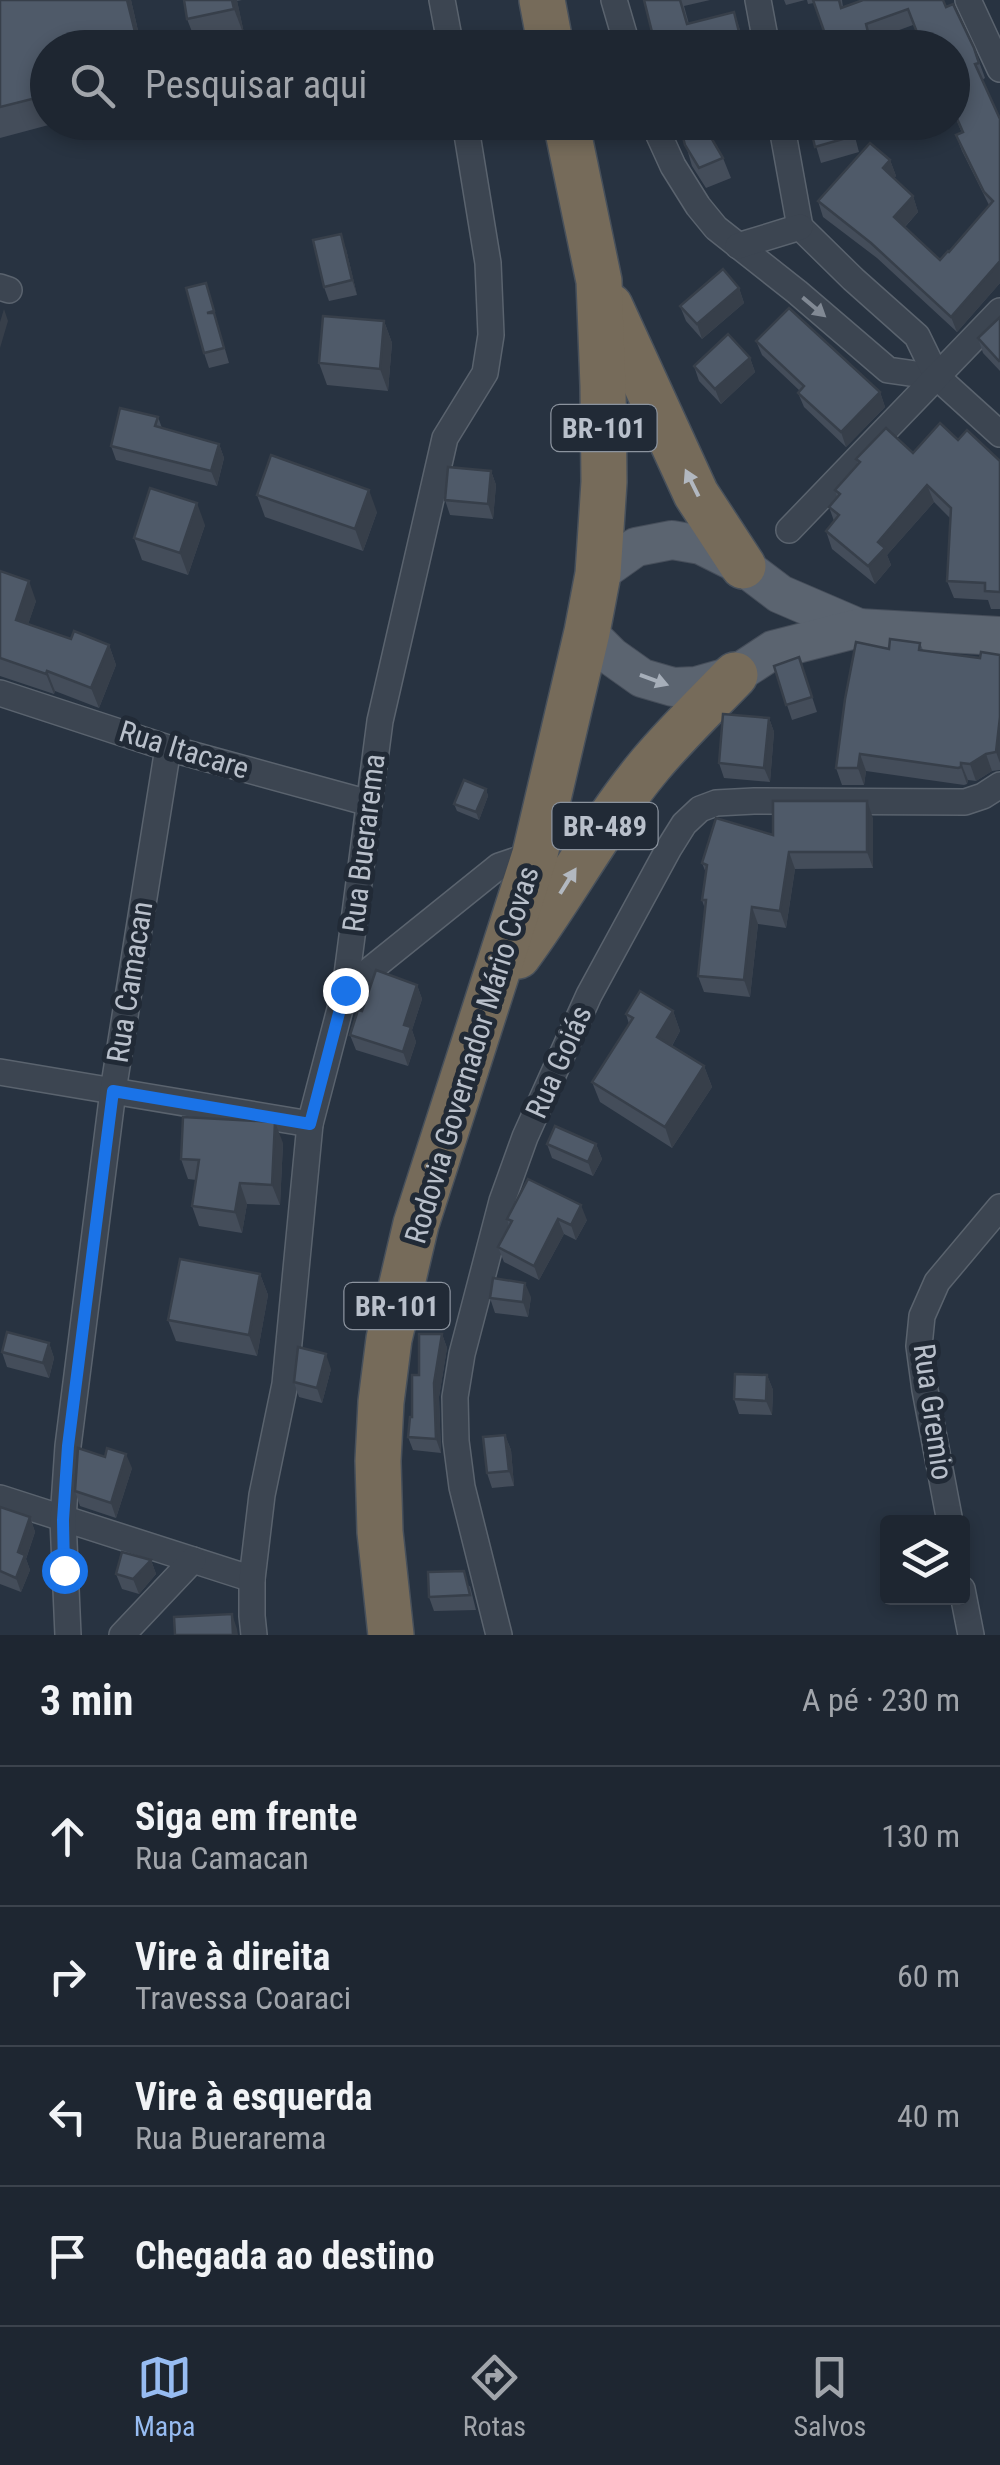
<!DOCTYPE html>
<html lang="pt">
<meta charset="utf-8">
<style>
body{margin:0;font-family:"Roboto Condensed",sans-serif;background:#262e39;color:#f1f3f6}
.controls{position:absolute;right:30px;bottom:30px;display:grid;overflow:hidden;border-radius:10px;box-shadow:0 5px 15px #0003}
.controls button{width:90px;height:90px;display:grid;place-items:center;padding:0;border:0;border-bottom:2px solid #3c434d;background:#1e2631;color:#f1f3f6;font:50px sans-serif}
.stop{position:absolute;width:30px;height:30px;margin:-22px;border:8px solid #1a73e8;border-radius:50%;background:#fff}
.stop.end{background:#1a73e8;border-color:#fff;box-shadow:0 2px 10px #0008}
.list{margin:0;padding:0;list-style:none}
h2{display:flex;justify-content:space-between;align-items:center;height:130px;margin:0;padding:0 40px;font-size:42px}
h2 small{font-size:32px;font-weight:400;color:#a1a5ab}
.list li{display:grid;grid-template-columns:65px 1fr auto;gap:30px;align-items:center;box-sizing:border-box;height:140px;padding:0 40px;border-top:2px solid #3c434d}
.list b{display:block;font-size:38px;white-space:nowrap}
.list p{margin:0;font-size:32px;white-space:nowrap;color:#a1a5ab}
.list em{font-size:32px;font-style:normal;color:#a1a5ab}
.icon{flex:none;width:55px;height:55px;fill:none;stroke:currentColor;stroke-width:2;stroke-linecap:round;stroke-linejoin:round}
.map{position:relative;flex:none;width:1000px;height:1635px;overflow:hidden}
.search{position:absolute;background:#1e2631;box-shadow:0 5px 15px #0003;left:30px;right:30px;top:30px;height:110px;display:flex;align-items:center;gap:25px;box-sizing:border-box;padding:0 35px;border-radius:55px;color:#a1a5ab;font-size:38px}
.sheet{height:690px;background:#1e2631}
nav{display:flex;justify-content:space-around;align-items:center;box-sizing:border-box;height:140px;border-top:2px solid #3c434d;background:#1e2631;font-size:28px;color:#a1a5ab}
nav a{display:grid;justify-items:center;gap:5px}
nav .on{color:#97bcf2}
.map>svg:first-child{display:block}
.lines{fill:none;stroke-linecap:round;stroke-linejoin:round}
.street-casing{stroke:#5a636e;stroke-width:28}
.primary-casing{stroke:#464e5a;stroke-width:40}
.highway-casing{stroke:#47505b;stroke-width:48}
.street{stroke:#3c4551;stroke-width:25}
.primary{stroke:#5b6470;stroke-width:38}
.highway{stroke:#766b5a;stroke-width:45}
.wall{fill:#444d5a}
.shaded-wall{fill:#373f4a}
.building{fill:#4f5a69;stroke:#373f4a;stroke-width:2.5}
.oneway{fill:#818994}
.oneway2{fill:#b2b8c0}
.oneway3{fill:#a6aeb9}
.route{stroke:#1a73e8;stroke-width:12}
.labels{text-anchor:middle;stroke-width:10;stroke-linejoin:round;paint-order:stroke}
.shield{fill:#212a36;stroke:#8b939e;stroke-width:2.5}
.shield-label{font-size:28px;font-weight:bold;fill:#b9c0cb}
.street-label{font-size:30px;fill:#b9c0cb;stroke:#212a36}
</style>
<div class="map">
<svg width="1000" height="1635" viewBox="0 0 1000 1635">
<rect width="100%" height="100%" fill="#283341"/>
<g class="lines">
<defs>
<g id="street">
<polyline points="442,0 451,48"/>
<polyline points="614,0 628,48"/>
<polyline points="758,0 767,48"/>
<polyline points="968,0 1000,69"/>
<polyline points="653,122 673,166 698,206 716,228 797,292 888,370 937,377"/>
<polyline points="781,122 800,227"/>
<polyline points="800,227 853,279 917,336 937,377 1000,434"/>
<polyline points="738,246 800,227"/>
<polyline points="0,287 9,290"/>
<polyline points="789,530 1000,311"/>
<polyline points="0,693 168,748 369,803"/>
<polyline points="345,990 499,866 535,854"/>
<polyline points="0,1072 310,1124"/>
<polyline points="0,1498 252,1579"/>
<polyline points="950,1522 925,1390 919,1346 922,1316 937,1282 1000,1207"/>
<polyline points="962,1589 971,1635"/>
<polyline points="68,1635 63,1519 68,1446 113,1091 168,748"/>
<polyline points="122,1635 193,1560"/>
<polyline points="254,1635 252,1616 252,1579 262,1495 285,1384 310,1124 345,990 380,721 445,438 485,373 491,335 488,263 465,122"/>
<polyline points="499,1635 462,1487 456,1441 455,1397 462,1354 502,1201 525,1137 589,995 669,848 684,824 700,809 716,803 754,801 965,802 983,796 1000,785"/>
</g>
<g id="primary">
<polyline points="598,574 636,547 672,540 701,545 743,566 780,594 859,628"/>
<polyline points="587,632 611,656 642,678 673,687 696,686 735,675 773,650 859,628 1000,636"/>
</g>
<g id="highway">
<polyline points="542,0 551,48"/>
<polyline points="610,306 696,494 743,566"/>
<path d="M518,956C564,894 600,825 650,765C676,734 706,705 735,675"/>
<polyline points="391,1635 380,1532 378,1461 381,1402 389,1339 416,1224 535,854 587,632 598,574 604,482 603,386 599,281 566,122"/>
</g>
</defs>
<use href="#street" class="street-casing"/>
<use href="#primary" class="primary-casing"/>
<use href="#highway" class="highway-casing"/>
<use href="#street" class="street"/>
<use href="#primary" class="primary"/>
<use href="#highway" class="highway"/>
</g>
<g class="wall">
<polygon points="0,0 131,0 142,48 48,48 48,122 60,122 0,138"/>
<polygon points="184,0 242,0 237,1 245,38 198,47 187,19"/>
<polygon points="644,0 710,0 684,6 689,24 734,12 741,33 656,48"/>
<polygon points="784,0 805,0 786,5"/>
<polygon points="807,0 842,0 843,7 946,7 974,48 985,78 982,80 1000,283 957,332 877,258 823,217 818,201 890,160 896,176 894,178 913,196 918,212 905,227 940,260 949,252 989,205 962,151 956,135 962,133 952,110 952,48 913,25 872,40 874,48 830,48 814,3 808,4"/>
<polygon points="365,122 404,122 405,124 368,131"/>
<polygon points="679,122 740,122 742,129 711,136 723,158 731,178 706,188 692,166"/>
<polygon points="809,122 851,122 859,152 821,163"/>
<polygon points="346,249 357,295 329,301 324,287"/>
<polygon points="206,283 229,363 209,368 204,353"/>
<polygon points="739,288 744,303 702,339 686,321 680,306"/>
<polygon points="1000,317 1000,371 983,353 978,338"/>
<polygon points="384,321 392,343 388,391 327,385 319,363"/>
<polygon points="756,341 880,392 885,407 846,447 804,407 798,393 800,391 762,355"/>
<polygon points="750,358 755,372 721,404 699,381 694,366"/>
<polygon points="158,417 162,428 219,444 224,458 217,486 116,460 111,446"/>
<polygon points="958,440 1000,461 1000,609 991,609 988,600 954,598 947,581 951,519 934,502 887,555 891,565 875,584 832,549 826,531 834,521 829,507 837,497 835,490 858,464 856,459 913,453"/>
<polygon points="491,471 496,485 493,519 450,515 445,500"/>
<polygon points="257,495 377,512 363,551 265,517"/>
<polygon points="205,525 188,575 142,560 134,538"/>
<polygon points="0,571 36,601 28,624 71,639 109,645 116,665 99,708 55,691 54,694 0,676"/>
<polygon points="920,643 923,650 980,658 1000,655 1000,770 992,771 976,781 968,780 967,784 964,785 866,771 864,785 842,785 836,768 889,649"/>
<polygon points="799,657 817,712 792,720 774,666"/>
<polygon points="769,718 774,732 770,782 724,778 719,763"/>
<polygon points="486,789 488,796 479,820 457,811 454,804"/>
<polygon points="873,818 873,868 795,869 786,928 758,924 750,997 704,992 698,976 705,909 702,900 706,873 702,863 773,835"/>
<polygon points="417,985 422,999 412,1030 416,1042 408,1066 356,1050 350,1035 362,1011"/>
<polygon points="673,1011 680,1031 672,1046 704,1066 712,1087 672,1148 600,1102 592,1082 629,1024 626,1014"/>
<polygon points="283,1143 280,1205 247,1204 242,1233 199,1226 192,1206 196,1180 188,1179 181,1159"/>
<polygon points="547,1144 596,1144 602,1159 593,1176 552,1158"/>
<polygon points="507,1219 587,1220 576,1240 564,1234 539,1280 504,1262 498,1247 509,1226"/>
<polygon points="260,1274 268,1295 257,1356 176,1341 168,1320"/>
<polygon points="531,1297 528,1317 495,1313 490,1298"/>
<polygon points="442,1334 447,1348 439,1397 441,1453 413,1450 408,1437 419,1375"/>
<polygon points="49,1343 54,1358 49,1378 7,1367 2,1352"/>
<polygon points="331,1369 322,1403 299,1397 294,1382"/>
<polygon points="767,1375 773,1390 772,1415 739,1414 734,1399"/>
<polygon points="505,1435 511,1450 514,1486 492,1488 487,1473"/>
<polygon points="132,1468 116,1518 80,1506 75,1491"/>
<polygon points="0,1507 30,1517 35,1532 26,1559 30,1570 21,1592 0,1584"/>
<polygon points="151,1560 156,1574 139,1594 122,1589 116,1574"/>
<polygon points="470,1586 476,1610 434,1611 429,1597"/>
</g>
<g class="shaded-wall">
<polygon points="127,0 131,0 142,48 139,48"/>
<polygon points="232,0 237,0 245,38 234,9"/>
<polygon points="890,160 896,176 889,184 883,168"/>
<polygon points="913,196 918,212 900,232 894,217"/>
<polygon points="341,234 346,249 357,295 352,280"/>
<polygon points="1000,261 1000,283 957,332 951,317"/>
<polygon points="739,288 744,303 702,339 697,324"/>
<polygon points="4,309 8,321 0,348 0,322"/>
<polygon points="384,321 392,343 388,391 380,369"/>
<polygon points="750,358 755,372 721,404 715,389"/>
<polygon points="880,392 885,407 846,447 841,432"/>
<polygon points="219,444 224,458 217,486 211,471"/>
<polygon points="491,471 496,485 493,519 488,504"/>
<polygon points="927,485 934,502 887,555 891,565 875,584 868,566 878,542"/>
<polygon points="369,490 377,512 363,551 355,529"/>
<polygon points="197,503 205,525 188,575 180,553"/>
<polygon points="29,581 36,601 23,640 16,620"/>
<polygon points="109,645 116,665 99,708 91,688"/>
<polygon points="47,671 55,691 54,694 46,674"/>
<polygon points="1000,717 1000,763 996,752"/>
<polygon points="769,718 774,732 770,782 764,768"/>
<polygon points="860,754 866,771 864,785 858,768"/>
<polygon points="986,754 992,771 976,781 970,764"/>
<polygon points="961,763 968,780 967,784 961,767"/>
<polygon points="486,789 488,796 479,820 476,812"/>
<polygon points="867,801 873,818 873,868 867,852"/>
<polygon points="789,852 795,869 786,928 780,911"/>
<polygon points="752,907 758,924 750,997 744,980"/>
<polygon points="417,985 422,999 412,1030 416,1042 408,1066 403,1052 404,1025"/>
<polygon points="673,1011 680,1031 665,1058 657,1037"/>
<polygon points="704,1066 712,1087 672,1148 665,1127"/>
<polygon points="275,1122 283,1143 280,1205 272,1185"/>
<polygon points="596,1144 602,1159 593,1176 588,1162"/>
<polygon points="240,1183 247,1204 242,1233 235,1212"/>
<polygon points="581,1205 587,1220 576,1240 571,1225"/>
<polygon points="558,1219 564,1234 539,1280 534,1266"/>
<polygon points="260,1274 268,1295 257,1356 249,1335"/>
<polygon points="525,1283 531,1297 528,1317 523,1302"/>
<polygon points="442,1334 447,1348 439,1397 441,1453 436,1439 434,1383"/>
<polygon points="49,1343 54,1358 49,1378 43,1363"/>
<polygon points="326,1354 331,1369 322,1403 317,1388"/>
<polygon points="767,1375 773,1390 772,1415 766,1401"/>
<polygon points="505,1435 511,1450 514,1486 509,1471"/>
<polygon points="126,1454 132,1468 116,1518 111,1503"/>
<polygon points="30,1517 35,1532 26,1559 30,1570 21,1592 16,1578 18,1552"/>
<polygon points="151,1560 156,1574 139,1594 133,1579"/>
<polygon points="232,1614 237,1629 238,1635 233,1635"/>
</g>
<g class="building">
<polygon points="0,0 127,0 139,48 48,48 48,95 0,107"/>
<polygon points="184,0 232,0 234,9 187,19"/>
<polygon points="644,0 680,0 687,24 734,12 743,48 656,48"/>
<polygon points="813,0 839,0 841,8 863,0 943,0 946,7 953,4 974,48 979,63 975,64 1000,119 1000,261 951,317 871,243 818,201 870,143 890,160 883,168 913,196 894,217 940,260 948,251 949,252 993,201 984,192 956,135 963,132 952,107 952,48 923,48 908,9 866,24 872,48 830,48"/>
<polygon points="679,122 702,122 723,158 699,168 685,145"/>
<polygon points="809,122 850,122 853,136 815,147"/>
<polygon points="341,234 352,280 324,287 313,240"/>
<polygon points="723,269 739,288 697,324 680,306"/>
<polygon points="206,283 214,311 207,313 214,313 224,348 204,353 186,288"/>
<polygon points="789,308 880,392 841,432 798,393 804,386 756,341"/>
<polygon points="323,316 384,321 380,369 319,363"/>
<polygon points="1000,317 1000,360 999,361 978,338"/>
<polygon points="728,334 750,358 715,389 694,366"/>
<polygon points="120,408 158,417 155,426 219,444 211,471 111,446"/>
<polygon points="940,423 958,440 967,430 1000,461 1000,592 985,591 985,583 947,581 951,508 927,485 878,542 885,548 868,566 826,531 839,515 829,507 840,494 835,490 860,462 856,459 886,428 913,453"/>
<polygon points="271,455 369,490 355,529 257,495"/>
<polygon points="448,467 491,471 488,504 445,500"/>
<polygon points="150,488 197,503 180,553 134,538"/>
<polygon points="0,571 29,581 16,620 71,639 74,631 109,645 91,688 47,671 46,674 0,658"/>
<polygon points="890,639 920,643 919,650 980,658 981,652 1000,655 1000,717 996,752 986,754 970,764 961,763 961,767 958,768 860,754 858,768 836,768 845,699 856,642 889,649"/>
<polygon points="799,657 812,697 786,705 774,666"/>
<polygon points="723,714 769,718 764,768 719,763"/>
<polygon points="464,780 486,789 476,812 454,804"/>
<polygon points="773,801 867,801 867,852 789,852 780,911 752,907 744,980 698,976 706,900 702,900 707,865 702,863 716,818 773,835"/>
<polygon points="376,970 417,985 404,1025 411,1027 403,1052 350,1035 358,1010 362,1011"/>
<polygon points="640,991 673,1011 657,1037 704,1066 665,1127 592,1082 633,1018 626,1014"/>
<polygon points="183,1117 275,1122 272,1185 240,1183 235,1212 192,1206 199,1160 181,1159"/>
<polygon points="555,1126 596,1144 588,1162 547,1144"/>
<polygon points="528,1179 581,1205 571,1225 558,1219 534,1266 498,1247 512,1221 507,1219"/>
<polygon points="180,1259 260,1274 249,1335 168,1320"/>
<polygon points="493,1278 525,1283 523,1302 490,1298"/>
<polygon points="7,1332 49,1343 43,1363 2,1352"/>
<polygon points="419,1334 442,1334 434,1383 436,1439 408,1437 410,1417 412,1417 412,1375 419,1375"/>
<polygon points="298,1347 326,1354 317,1388 294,1382"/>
<polygon points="735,1374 767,1375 766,1401 734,1399"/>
<polygon points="505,1435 509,1471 487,1473 483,1437"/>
<polygon points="78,1448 105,1457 107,1448 126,1454 111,1503 75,1491"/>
<polygon points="0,1507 30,1517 18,1552 25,1555 16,1578 0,1571"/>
<polygon points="122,1552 151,1560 133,1579 116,1574"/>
<polygon points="464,1571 470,1595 429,1597 428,1572"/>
<polygon points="232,1614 233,1635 175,1635 174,1617"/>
</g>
<defs><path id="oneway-solid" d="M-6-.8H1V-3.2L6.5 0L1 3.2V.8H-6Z" transform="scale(2.5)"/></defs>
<use class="oneway" href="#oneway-solid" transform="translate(814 307) rotate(40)"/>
<g class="oneway2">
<use href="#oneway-solid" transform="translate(692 483) rotate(-116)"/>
<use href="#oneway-solid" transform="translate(568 881) rotate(-58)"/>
</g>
<use class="oneway3" href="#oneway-solid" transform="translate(654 680) rotate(20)"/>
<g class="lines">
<polyline class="route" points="64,1570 63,1520 68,1446 113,1091 310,1124 345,990"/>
</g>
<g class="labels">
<g class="shield">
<rect x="551.5" y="405" width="105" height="46" rx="8"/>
<rect x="552.5" y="803" width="105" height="46" rx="8"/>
<rect x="344.5" y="1283" width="105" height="46" rx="8"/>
</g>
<g class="shield-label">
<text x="604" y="438">BR-101</text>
<text x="605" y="836">BR-489</text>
<text x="397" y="1316">BR-101</text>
</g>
<g class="street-label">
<text transform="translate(184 750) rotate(17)" y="10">Rua Itacare</text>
<text transform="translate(364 843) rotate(-83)" y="10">Rua Buerarema</text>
<text transform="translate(130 982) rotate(-81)" y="10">Rua Camacan</text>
<text transform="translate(472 1055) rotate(-73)" y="10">Rodovia Governador Mário Covas</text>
<text transform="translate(559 1062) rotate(-66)" y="10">Rua Goiás</text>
<text transform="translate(933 1412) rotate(82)" y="10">Rua Gremio</text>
</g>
</g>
</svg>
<div class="controls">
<button><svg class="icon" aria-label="layers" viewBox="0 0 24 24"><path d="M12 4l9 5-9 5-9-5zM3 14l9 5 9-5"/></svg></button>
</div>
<div class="stop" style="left:64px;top:1570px"></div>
<div class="stop end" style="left:345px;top:990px"></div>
<div class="search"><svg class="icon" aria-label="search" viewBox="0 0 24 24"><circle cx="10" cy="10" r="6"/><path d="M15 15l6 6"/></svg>Pesquisar aqui</div>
</div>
<section class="sheet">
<h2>3 min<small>A pé · 230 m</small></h2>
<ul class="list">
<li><svg class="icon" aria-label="ahead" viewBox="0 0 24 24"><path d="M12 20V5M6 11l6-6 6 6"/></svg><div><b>Siga em frente</b><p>Rua Camacan</p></div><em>130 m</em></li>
<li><svg class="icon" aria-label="right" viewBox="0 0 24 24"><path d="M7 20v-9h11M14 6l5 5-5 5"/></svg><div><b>Vire à direita</b><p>Travessa Coaraci</p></div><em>60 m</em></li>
<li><svg class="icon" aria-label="left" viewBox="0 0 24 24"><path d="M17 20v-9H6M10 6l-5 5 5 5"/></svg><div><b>Vire à esquerda</b><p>Rua Buerarema</p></div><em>40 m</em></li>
<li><svg class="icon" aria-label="arrive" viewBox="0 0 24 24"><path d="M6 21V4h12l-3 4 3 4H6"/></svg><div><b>Chegada ao destino</b></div></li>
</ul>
</section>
<nav>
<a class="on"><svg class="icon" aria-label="map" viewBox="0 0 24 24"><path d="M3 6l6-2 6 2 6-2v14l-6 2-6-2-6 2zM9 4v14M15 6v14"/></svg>Mapa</a>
<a><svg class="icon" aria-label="directions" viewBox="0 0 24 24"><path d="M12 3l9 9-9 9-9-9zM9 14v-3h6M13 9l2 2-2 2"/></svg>Rotas</a>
<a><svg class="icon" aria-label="saved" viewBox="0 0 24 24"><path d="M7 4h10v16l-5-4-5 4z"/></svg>Salvos</a>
</nav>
